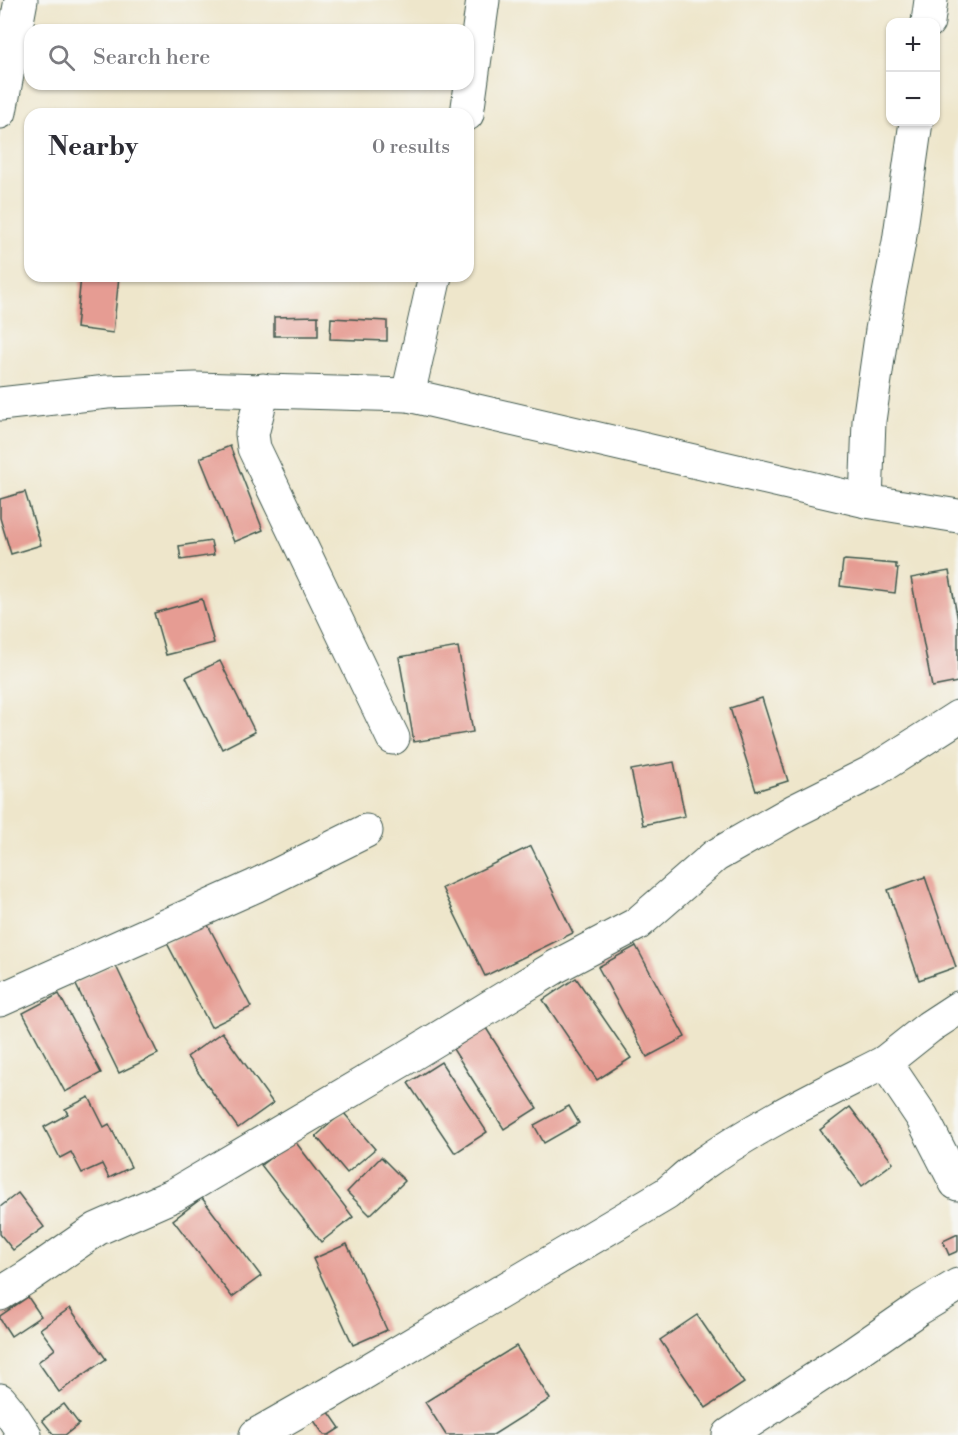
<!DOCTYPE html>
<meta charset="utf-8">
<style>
body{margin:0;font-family:"Libre Bodoni",serif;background:#f2f2f3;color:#2b2b33}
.controls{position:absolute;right:18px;top:18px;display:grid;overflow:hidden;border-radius:12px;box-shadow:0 2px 4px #0004}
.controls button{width:54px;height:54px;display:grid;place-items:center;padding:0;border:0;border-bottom:2px solid #e1e1e2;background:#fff;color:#2b2b33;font:30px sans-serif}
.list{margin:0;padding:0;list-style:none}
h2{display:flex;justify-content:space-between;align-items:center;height:78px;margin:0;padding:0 24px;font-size:26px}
h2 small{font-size:20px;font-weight:400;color:#7c7c81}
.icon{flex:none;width:33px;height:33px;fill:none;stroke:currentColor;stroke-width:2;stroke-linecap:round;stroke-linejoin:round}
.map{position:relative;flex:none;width:958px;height:1435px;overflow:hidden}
.search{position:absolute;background:#fff;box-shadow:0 2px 4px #0004;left:24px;top:24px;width:450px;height:66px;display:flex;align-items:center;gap:15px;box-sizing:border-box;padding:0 21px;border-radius:18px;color:#7c7c81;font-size:22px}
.panel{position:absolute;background:#fff;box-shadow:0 2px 4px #0004;left:24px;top:108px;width:450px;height:174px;border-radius:18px}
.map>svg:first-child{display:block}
.building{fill:#e69c93}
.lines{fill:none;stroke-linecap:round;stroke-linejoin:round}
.minor-casing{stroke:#3e564b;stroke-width:35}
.minor{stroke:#fff;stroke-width:33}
</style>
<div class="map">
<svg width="958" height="1435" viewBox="0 0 958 1435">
<rect width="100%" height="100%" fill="#f6f6f2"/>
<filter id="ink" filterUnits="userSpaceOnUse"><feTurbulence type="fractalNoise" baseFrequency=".0167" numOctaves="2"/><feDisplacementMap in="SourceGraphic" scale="12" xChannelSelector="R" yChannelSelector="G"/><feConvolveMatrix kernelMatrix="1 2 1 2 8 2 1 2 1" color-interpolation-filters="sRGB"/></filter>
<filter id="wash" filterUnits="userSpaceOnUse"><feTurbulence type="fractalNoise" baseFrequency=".008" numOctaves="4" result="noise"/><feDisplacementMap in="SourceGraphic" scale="24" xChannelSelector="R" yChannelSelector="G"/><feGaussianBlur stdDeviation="1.35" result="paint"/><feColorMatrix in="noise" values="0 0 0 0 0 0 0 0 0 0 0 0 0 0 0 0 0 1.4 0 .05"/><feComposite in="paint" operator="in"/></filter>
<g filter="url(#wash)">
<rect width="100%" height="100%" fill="#eee6cb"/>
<g id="blocks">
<g class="building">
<polygon points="81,276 119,276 113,333 76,328"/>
<polygon points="318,316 318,336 274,336 274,317"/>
<polygon points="331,318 387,321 387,341 330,339"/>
<polygon points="230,446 263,530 234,542 200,458"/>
<polygon points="25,492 41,545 11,554 0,518 0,499"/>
<polygon points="211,541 214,555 181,560 179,546"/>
<polygon points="845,560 896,564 896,568 898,568 895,593 840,586 843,561"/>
<polygon points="949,571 958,621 958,682 932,687 911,578"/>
<polygon points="202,599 214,643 166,655 154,613"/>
<polygon points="458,647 473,732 414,742 399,657"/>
<polygon points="220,661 255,732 222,749 186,677"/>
<polygon points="762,698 788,781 756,791 730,708"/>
<polygon points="674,762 685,816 643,825 631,770"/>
<polygon points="531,846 573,933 485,976 442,888"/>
<polygon points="925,877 956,967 919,980 888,890"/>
<polygon points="207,923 251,1007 211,1027 167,943"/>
<polygon points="636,946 685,1037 647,1057 598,967"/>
<polygon points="115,964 158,1054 119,1073 75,983"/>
<polygon points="576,978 631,1058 597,1080 543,1000"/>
<polygon points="59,994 101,1073 65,1092 23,1013"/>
<polygon points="486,1028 537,1108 504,1129 453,1049"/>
<polygon points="222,1032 273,1103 238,1128 187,1057"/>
<polygon points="441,1062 487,1132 455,1153 408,1083"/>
<polygon points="89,1097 104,1127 109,1124 131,1167 109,1178 102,1164 82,1173 71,1152 60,1158 44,1127 68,1114 65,1109"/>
<polygon points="569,1106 579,1123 544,1143 534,1125"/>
<polygon points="850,1107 893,1163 862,1186 820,1130"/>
<polygon points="343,1112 375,1149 347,1173 316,1136"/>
<polygon points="294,1140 353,1217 321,1242 261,1165"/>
<polygon points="381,1157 405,1181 370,1215 347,1192"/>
<polygon points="18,1193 44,1227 13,1250 0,1234 0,1207"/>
<polygon points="202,1198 261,1276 232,1297 173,1220"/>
<polygon points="958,1234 958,1251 949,1255 943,1241"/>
<polygon points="347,1244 387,1330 353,1345 313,1259"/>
<polygon points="28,1297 41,1316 11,1336 0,1319 0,1316"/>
<polygon points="70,1308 106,1359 59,1392 38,1362 55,1349 40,1329"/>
<polygon points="697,1315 744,1383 706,1408 660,1340"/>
<polygon points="516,1346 550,1399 493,1435 446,1435 425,1402"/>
<polygon points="64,1404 79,1424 65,1435 54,1435 42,1420"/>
<polygon points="324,1405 340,1428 329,1435 324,1435 310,1415"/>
</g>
</g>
</g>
<g filter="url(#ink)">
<use href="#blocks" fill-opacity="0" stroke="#3e564b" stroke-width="1.5"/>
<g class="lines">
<defs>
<g id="minor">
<polyline points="928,22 931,0"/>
<polyline points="0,112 21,0"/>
<polyline points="467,114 483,0"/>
<polyline points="263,390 252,434 254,448 393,738"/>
<polyline points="408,395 435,276"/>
<polyline points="0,404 107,392 196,389 408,395 866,501 958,516"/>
<polyline points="866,501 869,421 882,330 899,242 916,122"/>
<polyline points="0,1000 255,886 366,831"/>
<polyline points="958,1008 929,1027 885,1062 922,1117 956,1183 958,1184"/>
<polyline points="0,1294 29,1276 97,1229 174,1195 406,1058 557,966 637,924 715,856 794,811 872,772 958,717"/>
<polyline points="0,1400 9,1411 25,1435"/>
<path d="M256,1435L330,1393L666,1194C677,1185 687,1175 698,1167C757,1125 822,1094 885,1062"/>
<polyline points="729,1435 853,1354 918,1309 958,1285"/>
</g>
</defs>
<use href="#minor" class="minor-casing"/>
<use href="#minor" class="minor"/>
</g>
</g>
</svg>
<div class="controls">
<button>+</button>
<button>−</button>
</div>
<div class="search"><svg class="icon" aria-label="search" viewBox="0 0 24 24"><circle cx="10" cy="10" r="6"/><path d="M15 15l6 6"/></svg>Search here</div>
<section class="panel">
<h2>Nearby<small>0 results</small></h2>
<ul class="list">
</ul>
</section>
</div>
